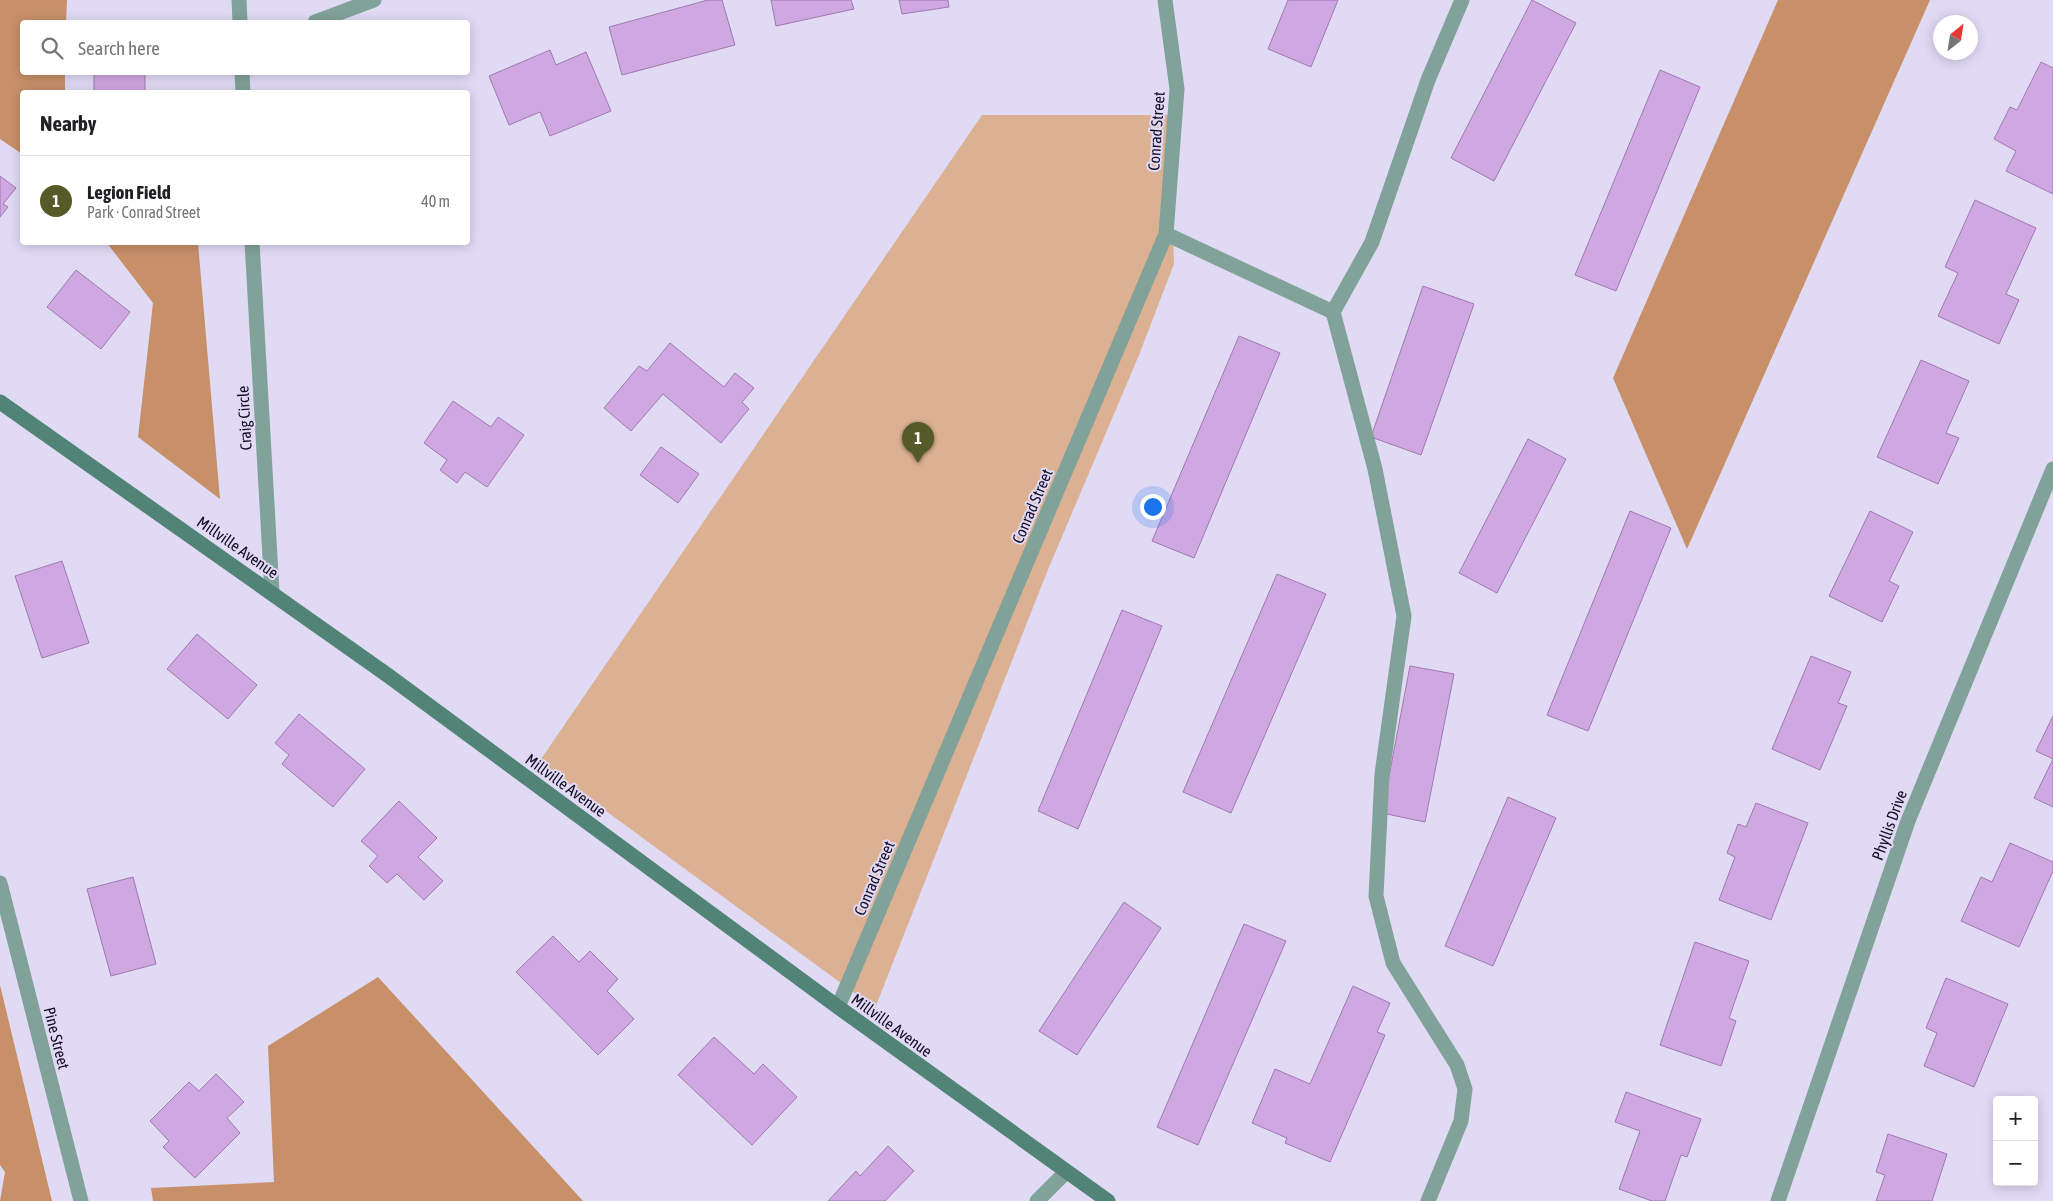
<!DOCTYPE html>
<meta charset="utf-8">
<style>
body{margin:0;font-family:"Asap Condensed",sans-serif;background:#f6f6f6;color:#202124}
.controls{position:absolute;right:15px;bottom:15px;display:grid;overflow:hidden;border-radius:5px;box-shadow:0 2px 12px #0003}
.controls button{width:45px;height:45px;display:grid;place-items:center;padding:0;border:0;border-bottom:1px solid #e0e0e0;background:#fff;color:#202124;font:25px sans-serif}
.compass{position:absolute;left:1933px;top:15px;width:45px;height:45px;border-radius:50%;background:#fff;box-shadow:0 2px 12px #0003;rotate:30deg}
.you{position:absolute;left:1152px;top:506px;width:18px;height:18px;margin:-12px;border:4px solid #fff;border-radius:50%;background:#1a73e8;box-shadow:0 0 0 8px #1a73e833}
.badge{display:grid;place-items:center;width:32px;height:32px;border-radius:50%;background:#545b29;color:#fff;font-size:16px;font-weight:700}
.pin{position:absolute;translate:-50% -41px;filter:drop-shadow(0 1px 2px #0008)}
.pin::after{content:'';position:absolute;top:26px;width:18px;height:15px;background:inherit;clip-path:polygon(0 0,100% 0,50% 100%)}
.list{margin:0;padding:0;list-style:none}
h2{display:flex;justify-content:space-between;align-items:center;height:65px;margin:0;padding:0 20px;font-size:21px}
h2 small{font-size:16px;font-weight:400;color:#757577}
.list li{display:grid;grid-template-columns:32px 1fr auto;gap:15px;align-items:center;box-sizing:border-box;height:90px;padding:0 20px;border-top:1px solid #e0e0e0}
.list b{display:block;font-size:19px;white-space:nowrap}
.list p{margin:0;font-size:16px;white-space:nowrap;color:#757577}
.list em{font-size:16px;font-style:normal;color:#757577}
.icon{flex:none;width:28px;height:28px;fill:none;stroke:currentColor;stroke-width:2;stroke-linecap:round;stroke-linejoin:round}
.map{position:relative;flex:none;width:2053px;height:1201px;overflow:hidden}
.search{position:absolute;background:#fff;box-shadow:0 2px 12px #0003;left:20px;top:20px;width:450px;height:55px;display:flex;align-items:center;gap:12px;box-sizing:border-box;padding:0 18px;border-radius:5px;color:#757577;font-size:19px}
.panel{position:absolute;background:#fff;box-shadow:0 2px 12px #0003;left:20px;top:90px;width:450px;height:155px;border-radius:5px}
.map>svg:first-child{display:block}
.green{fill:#dcb092}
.forest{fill:#c79069}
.building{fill:#cfa7e1;stroke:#a079b0}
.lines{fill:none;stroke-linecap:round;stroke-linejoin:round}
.lane{stroke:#81a298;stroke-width:15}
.street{stroke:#81a298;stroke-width:15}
.secondary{stroke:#518376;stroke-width:15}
.labels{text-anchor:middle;stroke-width:4;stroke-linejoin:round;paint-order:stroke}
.street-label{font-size:16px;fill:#130c23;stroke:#e0daf5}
</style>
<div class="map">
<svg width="2053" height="1201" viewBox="0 0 2053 1201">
<rect width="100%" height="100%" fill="#e0daf5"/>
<polygon class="green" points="982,115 1168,115 1174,264 1139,355 1047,572 875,1008 539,762"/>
<g class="forest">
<polygon points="0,0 67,0 66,22 22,22 22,72 65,73 65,92 22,92 22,154 0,139"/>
<polygon points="1778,0 1930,0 1687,549 1613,378"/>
<polygon points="107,243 198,243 220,499 138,437 153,303"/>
<polygon points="378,977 583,1201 153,1201 151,1188 274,1182 268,1046"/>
<polygon points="0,985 52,1201 0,1201 5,1172 0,1165"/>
</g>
<g class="building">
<polygon points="708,0 722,0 735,45 622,75 609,27"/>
<polygon points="771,0 851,0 854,9 776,26"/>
<polygon points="899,0 948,0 949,7 902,14"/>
<polygon points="1288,0 1338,0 1311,67 1268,49"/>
<polygon points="1532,0 1576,23 1494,181 1451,158"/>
<polygon points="95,21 146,22 95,22"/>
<polygon points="550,50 556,65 586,52 611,111 550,136 540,112 509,125 489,76"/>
<polygon points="2041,62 2053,68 2053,194 2006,171 2016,151 1994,139 2010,107 2017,110"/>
<polygon points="1660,70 1700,87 1616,291 1575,275"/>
<rect x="94" y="72" width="51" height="20"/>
<polygon points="0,176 16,188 3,204 8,207 0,217"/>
<polygon points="1975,200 2036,228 2006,294 2019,300 1999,344 1938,316 1958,273 1945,267"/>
<polygon points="76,270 130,312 101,349 47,307"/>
<polygon points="1423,286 1474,304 1421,455 1371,437"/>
<polygon points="1239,336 1280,353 1194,558 1152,541"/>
<polygon points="670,343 724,387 735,373 754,388 742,402 749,409 721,443 663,394 631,431 604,408 639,366 647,371"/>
<polygon points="1921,360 1969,381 1946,433 1959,438 1938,484 1877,457"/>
<polygon points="453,401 491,427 498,417 524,435 487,487 465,472 457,483 440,470 447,460 424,443"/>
<polygon points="1528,439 1566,459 1497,593 1459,573"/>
<polygon points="661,447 699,474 678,503 640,475"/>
<polygon points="1630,511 1671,528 1588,731 1547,715"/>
<polygon points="1870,511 1913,532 1889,581 1899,586 1882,622 1829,596"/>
<polygon points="62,561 89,643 42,658 15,576"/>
<polygon points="1277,574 1326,594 1231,813 1183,792"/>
<polygon points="1122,610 1162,626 1078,829 1038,811"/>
<polygon points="197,634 257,685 228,719 167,669"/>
<polygon points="1811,656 1851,672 1838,703 1847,706 1820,770 1772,749"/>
<polygon points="1410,666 1454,674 1425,822 1382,813"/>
<polygon points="299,714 365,769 333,807 282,764 289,755 275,743"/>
<polygon points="2053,716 2053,807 2034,798 2053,759 2036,751"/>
<polygon points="1508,797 1556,818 1493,966 1445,946"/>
<polygon points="399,801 437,838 418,857 443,881 424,900 397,874 387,883 369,866 378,856 361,841"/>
<polygon points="1756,803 1808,823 1771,920 1719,900 1735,857 1727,853 1738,824 1746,827"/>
<polygon points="2010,843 2053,862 2053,871 2019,947 1961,921 1981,877 1992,882"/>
<polygon points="133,877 156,964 111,976 87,889"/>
<polygon points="1124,902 1161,928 1077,1055 1039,1031"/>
<polygon points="1244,924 1286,941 1198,1145 1157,1127"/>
<polygon points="553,936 579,962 590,951 618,979 607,991 634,1019 598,1055 516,972"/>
<polygon points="1695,942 1749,961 1729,1018 1736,1021 1721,1066 1660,1045"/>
<polygon points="1946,978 2008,1004 1974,1087 1924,1066 1937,1033 1926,1028"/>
<polygon points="1353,986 1390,1003 1377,1032 1385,1035 1330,1162 1285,1143 1287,1138 1252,1123 1275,1069 1310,1084"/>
<polygon points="714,1037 754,1074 763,1064 797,1097 752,1145 678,1075"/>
<polygon points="216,1074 244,1102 227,1118 240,1133 195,1178 163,1147 169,1141 150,1121 189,1082 199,1091"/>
<polygon points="1626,1092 1701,1119 1687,1157 1681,1155 1665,1201 1652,1201 1619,1189 1640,1131 1615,1122"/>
<polygon points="1888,1134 1947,1154 1932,1201 1876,1201 1885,1175 1876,1172"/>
<polygon points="888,1146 914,1171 885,1201 828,1201 856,1171 860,1176"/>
</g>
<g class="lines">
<g class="lane">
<polyline points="1166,234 1333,312"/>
<polyline points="1428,1201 1461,1121 1465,1089 1457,1065 1393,963 1376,896 1382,774 1404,616 1375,469 1333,312 1372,242 1428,80 1462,0"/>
</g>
<g class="street">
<polyline points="239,0 240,22"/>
<polyline points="315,22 374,0"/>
<polyline points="242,72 243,92"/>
<polyline points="252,242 272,592"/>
<polyline points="0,883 81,1201"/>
<polyline points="838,1007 1166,234 1177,89 1165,0"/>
<polyline points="1037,1201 1066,1172"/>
<polyline points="1778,1201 1908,821 2053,469"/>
</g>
<polyline class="secondary" points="0,402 386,674 838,1007 1108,1201"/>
</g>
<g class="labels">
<g class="street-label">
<text transform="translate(1156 131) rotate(-86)" y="6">Conrad Street</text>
<text transform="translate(244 418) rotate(-93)" y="6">Craig Circle</text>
<text transform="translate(1032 506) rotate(-67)" y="6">Conrad Street</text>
<text transform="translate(238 547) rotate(35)" y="6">Millville Avenue</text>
<text transform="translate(566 785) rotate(36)" y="6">Millville Avenue</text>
<text transform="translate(1889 825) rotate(-70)" y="6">Phyllis Drive</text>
<text transform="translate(874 878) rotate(-67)" y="6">Conrad Street</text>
<text transform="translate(892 1025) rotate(36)" y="6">Millville Avenue</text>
<text transform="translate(57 1038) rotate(76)" y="6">Pine Street</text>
</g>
</g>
</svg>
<div class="controls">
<button>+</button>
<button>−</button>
</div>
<svg class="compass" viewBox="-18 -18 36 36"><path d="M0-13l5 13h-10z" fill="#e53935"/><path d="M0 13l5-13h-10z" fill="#757577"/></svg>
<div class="you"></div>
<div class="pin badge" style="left:918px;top:463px">1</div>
<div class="search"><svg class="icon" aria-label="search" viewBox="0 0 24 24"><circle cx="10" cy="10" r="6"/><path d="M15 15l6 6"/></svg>Search here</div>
<section class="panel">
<h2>Nearby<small></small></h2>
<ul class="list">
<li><span class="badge">1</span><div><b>Legion Field</b><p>Park · Conrad Street</p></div><em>40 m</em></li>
</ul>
</section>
</div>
